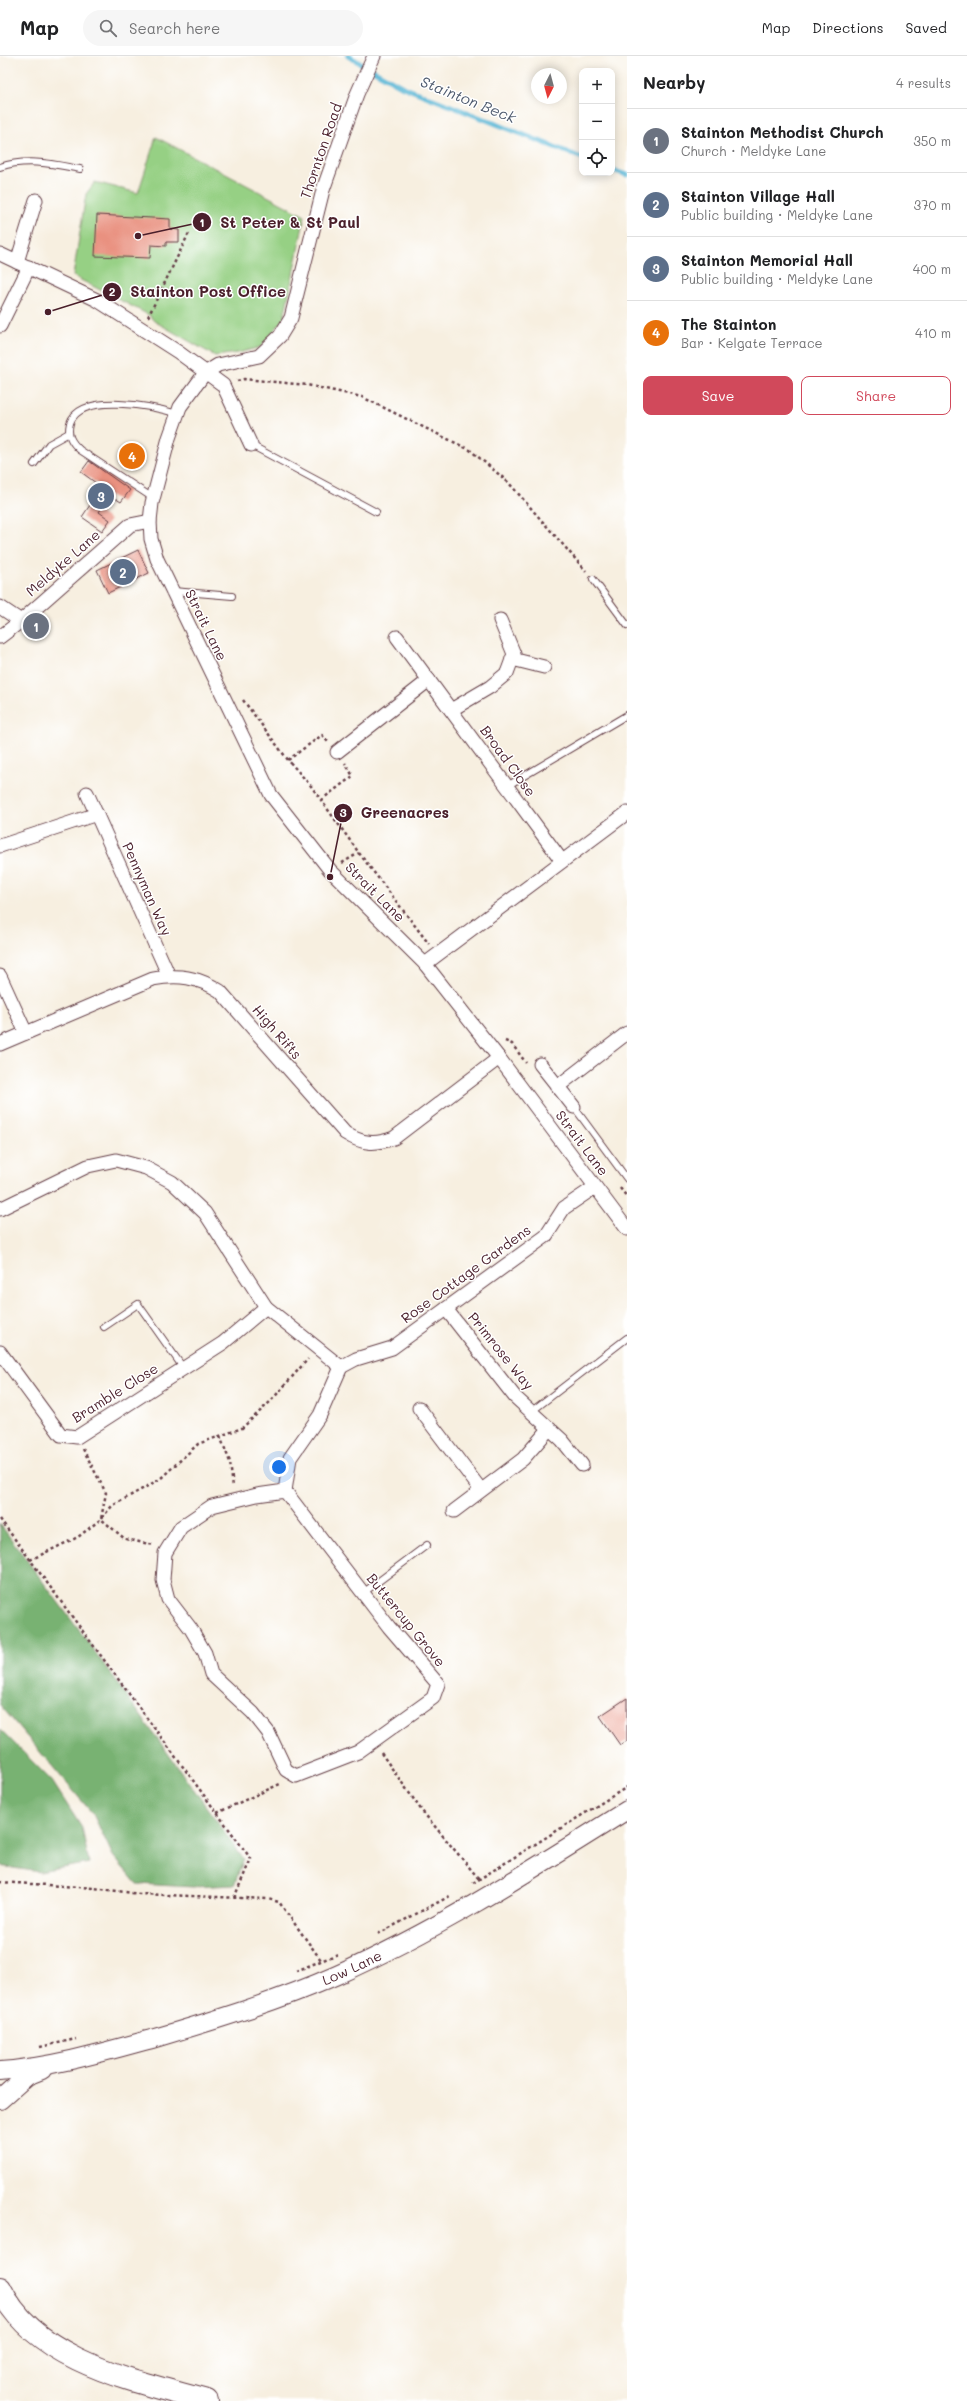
<!DOCTYPE html>
<meta charset="utf-8">
<style>
body{margin:0;font-family:Mali,sans-serif;background:#f6f6f6;color:#202124}
.controls{position:absolute;right:12px;top:12px;display:grid;overflow:hidden;border-radius:8px;box-shadow:0 2px 10px #0003}
.controls button{width:36px;height:36px;display:grid;place-items:center;padding:0;border:0;border-bottom:1px solid #e0e0e0;background:#fff;color:#202124;font:20px sans-serif}
.compass{position:absolute;left:531px;top:12px;width:36px;height:36px;border-radius:50%;background:#fff;box-shadow:0 2px 10px #0003;rotate:186deg}
.you{position:absolute;left:279px;top:1411px;width:14px;height:14px;margin:-10px;border:3px solid #fff;border-radius:50%;background:#1a73e8;box-shadow:0 0 0 6px #1a73e833}
.badge{display:grid;place-items:center;width:26px;height:26px;border-radius:50%;background:#d1495b;color:#fff;font-size:13px;font-weight:700}
.pin{position:absolute;translate:-50% -50%;border:2px solid #fff;box-shadow:0 1px 4px #0006}
.list{margin:0;padding:0;list-style:none}
h2{display:flex;justify-content:space-between;align-items:center;height:52px;margin:0;padding:0 16px;font-size:17px}
h2 small{font-size:13px;font-weight:400;color:#757577}
.list li{display:grid;grid-template-columns:26px 1fr auto;gap:12px;align-items:center;box-sizing:border-box;height:64px;padding:0 16px;border-top:1px solid #e0e0e0}
.list b{display:block;font-size:15px;white-space:nowrap}
.list p{margin:0;font-size:13px;white-space:nowrap;color:#757577}
.list em{font-size:13px;font-style:normal;color:#757577}
.actions{display:flex;gap:8px;padding:12px 16px}
.actions a{flex:1;padding:9px 0;border:1px solid #d1495b;border-radius:8px;text-align:center;font-size:14px;color:#d1495b}
.actions .main{background:#d1495b;color:#fff}
.icon{flex:none;width:22px;height:22px;fill:none;stroke:currentColor;stroke-width:2;stroke-linecap:round;stroke-linejoin:round}
.map{position:relative;flex:none;width:627px;height:2345px;overflow:hidden}
header{display:flex;align-items:center;gap:24px;box-sizing:border-box;height:56px;padding:0 20px;background:#fff;border-bottom:1px solid #e0e0e0}
header strong{font-size:19px}
nav{display:flex;gap:22px;margin-inline-start:auto;font-size:14px}
.search{width:280px;height:36px;background:#f6f6f6;display:flex;align-items:center;gap:10px;box-sizing:border-box;padding:0 14px;border-radius:22px;color:#757577;font-size:15px}
main{display:flex}
aside{flex:1;background:#fff}
.map>svg:first-child{display:block}
.green{fill:#96d084;stroke:#707858}
.forest{fill:#78b272;stroke:#61684e}
.lines{fill:none;stroke-linecap:round;stroke-linejoin:round}
.stream{stroke:#56b5d4;stroke-width:5}
.building{fill:#e99180}
.lane-casing{stroke:#643e46;stroke-width:8}
.street-casing{stroke:#643e46;stroke-width:15}
.secondary-casing{stroke:#643e46;stroke-width:20}
.highway-casing{stroke:#643e46;stroke-width:24}
.path{stroke:#643e46;stroke-width:2.5;stroke-dasharray:3 3;stroke-linecap:butt}
.lane{stroke:#fff;stroke-width:6}
.street{stroke:#fff;stroke-width:13}
.secondary{stroke:#fff;stroke-width:18}
.highway{stroke:#fff;stroke-width:22}
.labels{text-anchor:middle;stroke-width:3;stroke-linejoin:round;paint-order:stroke}
.street-label{font-size:14px;fill:#4a1f2b;stroke:#fff}
.water-label{font-size:15px;font-style:italic;fill:#4f5b6f;stroke:#fff}
.leader{fill:none;stroke:#4a1f2b;stroke-width:1.5}
.callout-dot{fill:#4a1f2b;stroke:#fff;stroke-width:1.5}
.mark-label{font-size:12px;text-anchor:middle;font-weight:bold;fill:#fff}
.callout-label{font-size:15px;text-anchor:middle;font-weight:bold;fill:#4a1f2b;stroke:#fff;stroke-width:3;stroke-linejoin:round;paint-order:stroke}
</style>
<header>
<strong>Map</strong>
<div class="search"><svg class="icon" aria-label="search" viewBox="0 0 24 24"><circle cx="10" cy="10" r="6"/><path d="M15 15l6 6"/></svg>Search here</div>
<nav><a>Map</a><a>Directions</a><a>Saved</a></nav>
</header>
<main>
<div class="map">
<svg width="627" height="2345" viewBox="0 0 627 2345">
<rect width="100%" height="100%" fill="#fff"/>
<filter id="ink" filterUnits="userSpaceOnUse"><feTurbulence type="fractalNoise" baseFrequency=".025" numOctaves="2"/><feDisplacementMap in="SourceGraphic" scale="8" xChannelSelector="R" yChannelSelector="G"/><feConvolveMatrix kernelMatrix="1 2 1 2 8 2 1 2 1" color-interpolation-filters="sRGB"/></filter>
<filter id="wash" filterUnits="userSpaceOnUse"><feTurbulence type="fractalNoise" baseFrequency=".012" numOctaves="4" result="noise"/><feDisplacementMap in="SourceGraphic" scale="16" xChannelSelector="R" yChannelSelector="G"/><feGaussianBlur stdDeviation="0.9" result="paint"/><feColorMatrix in="noise" values="0 0 0 0 0 0 0 0 0 0 0 0 0 0 0 0 0 1.4 0 .05"/><feComposite in="paint" operator="in"/></filter>
<g filter="url(#wash)">
<rect width="100%" height="100%" fill="#f7efe0"/>
<polygon class="green" points="156,81 305,160 284,262 261,291 238,297 215,300 154,265 149,259 73,220 86,138 95,126 138,137"/>
<g class="forest">
<polygon points="0,1468 90,1589 244,1803 234,1829 193,1831 137,1828 113,1800 93,1758 0,1649"/>
<polygon points="0,1673 52,1725 82,1772 89,1807 40,1816 0,1810"/>
</g>
<g class="lines">
<g class="stream">
<polyline points="348,0 403,31 582,102"/>
<polyline points="612,114 627,119"/>
</g>
</g>
<g id="blocks">
<g class="building">
<polygon points="97,159 170,163 170,173 179,174 179,186 166,186 166,190 151,189 150,202 95,200"/>
<polygon points="89,405 130,434 121,446 110,439 99,456 110,464 102,475 82,461 94,443 92,441 100,430 81,416"/>
<polygon points="138,494 149,517 108,537 97,514"/>
<polygon points="627,1642 627,1685 620,1689 600,1660"/>
</g>
</g>
</g>
<g filter="url(#ink)">
<use href="#blocks" fill-opacity="0" stroke="#643e46" stroke-width="1"/>
<g class="lines">
<defs>
<g id="lane">
<path d="M0,111C27,102 52,108 80,113"/>
<polyline points="251,389 376,456"/>
<polyline points="34,408 49,388 69,377"/>
<path d="M153,442L80,394C71,386 67,379 70,367C81,335 155,351 178,358"/>
<polyline points="593,523 627,569"/>
<polyline points="173,535 232,540"/>
<polyline points="507,730 627,659"/>
<polyline points="574,1051 627,1123"/>
<polyline points="104,1271 138,1248 184,1313"/>
<polyline points="532,1355 627,1282"/>
<polyline points="363,1537 427,1489"/>
</g>
<g id="street">
<polyline points="374,0 357,38 323,134 291,262 280,280 259,300 218,309 205,317 180,351 169,382 152,447 150,465 151,483 157,503 271,739 330,814 425,908 499,1002 627,1173"/>
<polyline points="0,198 97,244 178,296 223,329 251,389"/>
<polyline points="17,206 36,144"/>
<polyline points="0,270 29,211"/>
<polyline points="0,551 21,565"/>
<polyline points="0,581 21,565 130,469 150,465"/>
<polyline points="397,581 562,805"/>
<polyline points="512,603 544,611"/>
<polyline points="451,654 490,631 507,617 514,598 500,564"/>
<polyline points="337,696 429,624"/>
<polyline points="87,737 169,920"/>
<polyline points="0,790 97,758"/>
<polyline points="425,908 627,757"/>
<polyline points="0,920 26,977"/>
<path d="M0,988L153,923C178,918 198,921 220,935L345,1077C362,1088 375,1089 394,1082L499,1002"/>
<polyline points="540,1008 574,1051"/>
<polyline points="557,1031 627,977"/>
<polyline points="0,1153 88,1110 116,1104 146,1112 172,1126 205,1157 266,1251 341,1311"/>
<polyline points="446,1253 515,1341 562,1384 582,1409"/>
<polyline points="0,1296 61,1379 77,1381 223,1287 266,1251"/>
<polyline points="341,1311 356,1303 392,1292 546,1180 564,1152 595,1131"/>
<polyline points="419,1352 481,1434"/>
<polyline points="285,1435 257,1439 212,1450 181,1471 165,1497 163,1524 168,1543 191,1573 205,1597 211,1618 253,1657 268,1676 286,1714 296,1720 358,1696 433,1642 438,1628 389,1571 285,1435 290,1402 320,1359 341,1311"/>
<polyline points="454,1455 523,1403 550,1372"/>
</g>
<g id="secondary">
<path id="s1" d="M0,2015C53,2011 104,1996 155,1982C216,1964 278,1945 337,1919C438,1874 533,1813 627,1754"/>
<polyline points="0,2044 27,2020 42,2014"/>
</g>
<path id="highway" d="M0,2232C35,2306 136,2325 207,2345"/>
</defs>
<use href="#lane" class="lane-casing"/>
<use href="#street" class="street-casing"/>
<use href="#secondary" class="secondary-casing"/>
<use href="#highway" class="highway-casing"/>
<g class="path">
<polyline points="148,261 189,177"/>
<polyline points="237,325 244,323 307,329 362,341 470,394 508,426 586,515"/>
<polyline points="243,644 288,704 311,730 359,797 429,888"/>
<polyline points="288,704 322,679 328,686"/>
<polyline points="321,744 353,720 345,707"/>
<polyline points="342,807 359,797"/>
<polyline points="505,985 512,988 526,1007"/>
<polyline points="620,1132 627,1141"/>
<polyline points="220,1380 230,1406 233,1431"/>
<polyline points="83,1393 106,1437 101,1463 125,1483 154,1489"/>
<polyline points="0,1463 251,1803 234,1842"/>
<polyline points="30,1504 78,1481 101,1463 112,1450 160,1423 198,1388 242,1372 270,1346 308,1303"/>
<polyline points="381,1697 422,1755 479,1823"/>
<polyline points="217,1757 280,1728"/>
<polyline points="0,1826 94,1832 140,1838 268,1843 279,1846 321,1904"/>
<polyline points="473,1827 627,1731"/>
<polyline points="378,1878 450,1840"/>
<polyline points="296,1915 338,1898"/>
<polyline points="40,1991 76,1983"/>
</g>
<use href="#lane" class="lane"/>
<use href="#street" class="street"/>
<use href="#secondary" class="secondary"/>
<use href="#highway" class="highway"/>
</g>
</g>
<g class="labels">
<g class="street-label">
<text transform="translate(321 95) rotate(-71)" y="5">Thornton Road</text>
<text transform="translate(63 507) rotate(-41)" y="5">Meldyke Lane</text>
<text transform="translate(206 569) rotate(64)" y="5">Strait Lane</text>
<text transform="translate(508 705) rotate(54)" y="5">Broad Close</text>
<text transform="translate(147 833) rotate(66)" y="5">Pennyman Way</text>
<text transform="translate(375 836) rotate(45)" y="5">Strait Lane</text>
<text transform="translate(277 976) rotate(49)" y="5">High Rifts</text>
<text transform="translate(582 1087) rotate(53)" y="5">Strait Lane</text>
<text transform="translate(466 1218) rotate(-36)" y="5">Rose Cottage Gardens</text>
<text transform="translate(501 1295) rotate(51)" y="5">Primrose Way</text>
<text transform="translate(115 1337) rotate(-32)" y="5">Bramble Close</text>
<text transform="translate(406 1564) rotate(51)" y="5">Buttercup Grove</text>
<text dy="5" stroke="none"><textPath href="#s1" startOffset="368">Low Lane</textPath></text>
</g>
<g class="water-label">
<text transform="translate(468 44) rotate(22)" y="5">Stainton Beck</text>
</g>
</g>
<path class="leader" d="M138 180L202 166M48 256L112 236M330 821L343 757"/>
<g class="callout-dot">
<circle cx="138" cy="180" r="4"/>
<circle cx="48" cy="256" r="4"/>
<circle cx="330" cy="821" r="4"/>
<circle cx="202" cy="166" r="10"/>
<circle cx="112" cy="236" r="10"/>
<circle cx="343" cy="757" r="10"/>
</g>
<g class="mark-label">
<text x="202" y="171">1</text>
<text x="112" y="240">2</text>
<text x="343" y="761">3</text>
</g>
<g class="callout-label">
<text x="290" y="172">St Peter &amp; St Paul</text>
<text x="208" y="241">Stainton Post Office</text>
<text x="405" y="762">Greenacres</text>
</g>
</svg>
<div class="controls">
<button>+</button>
<button>−</button>
<button><svg class="icon" aria-label="locate" viewBox="0 0 24 24"><circle cx="12" cy="12" r="6"/><path d="M12 2v4M12 18v4M2 12h4M18 12h4"/></svg></button>
</div>
<svg class="compass" viewBox="-18 -18 36 36"><path d="M0-13l5 13h-10z" fill="#e53935"/><path d="M0 13l5-13h-10z" fill="#757577"/></svg>
<div class="you"></div>
<div class="pin badge" style="left:36px;top:570px;background:#6b7280">1</div>
<div class="pin badge" style="left:123px;top:516px;background:#5c6f8a">2</div>
<div class="pin badge" style="left:101px;top:440px;background:#5c6f8a">3</div>
<div class="pin badge" style="left:132px;top:400px;background:#e8710a">4</div>
</div>
<aside>
<h2>Nearby<small>4 results</small></h2>
<ul class="list">
<li><span class="badge" style="background:#6b7280">1</span><div><b>Stainton Methodist Church</b><p>Church · Meldyke Lane</p></div><em>350 m</em></li>
<li><span class="badge" style="background:#5c6f8a">2</span><div><b>Stainton Village Hall</b><p>Public building · Meldyke Lane</p></div><em>370 m</em></li>
<li><span class="badge" style="background:#5c6f8a">3</span><div><b>Stainton Memorial Hall</b><p>Public building · Meldyke Lane</p></div><em>400 m</em></li>
<li><span class="badge" style="background:#e8710a">4</span><div><b>The Stainton</b><p>Bar · Kelgate Terrace</p></div><em>410 m</em></li>
</ul>
<div class="actions"><a class="main">Save</a><a>Share</a></div>
</aside>
</main>
